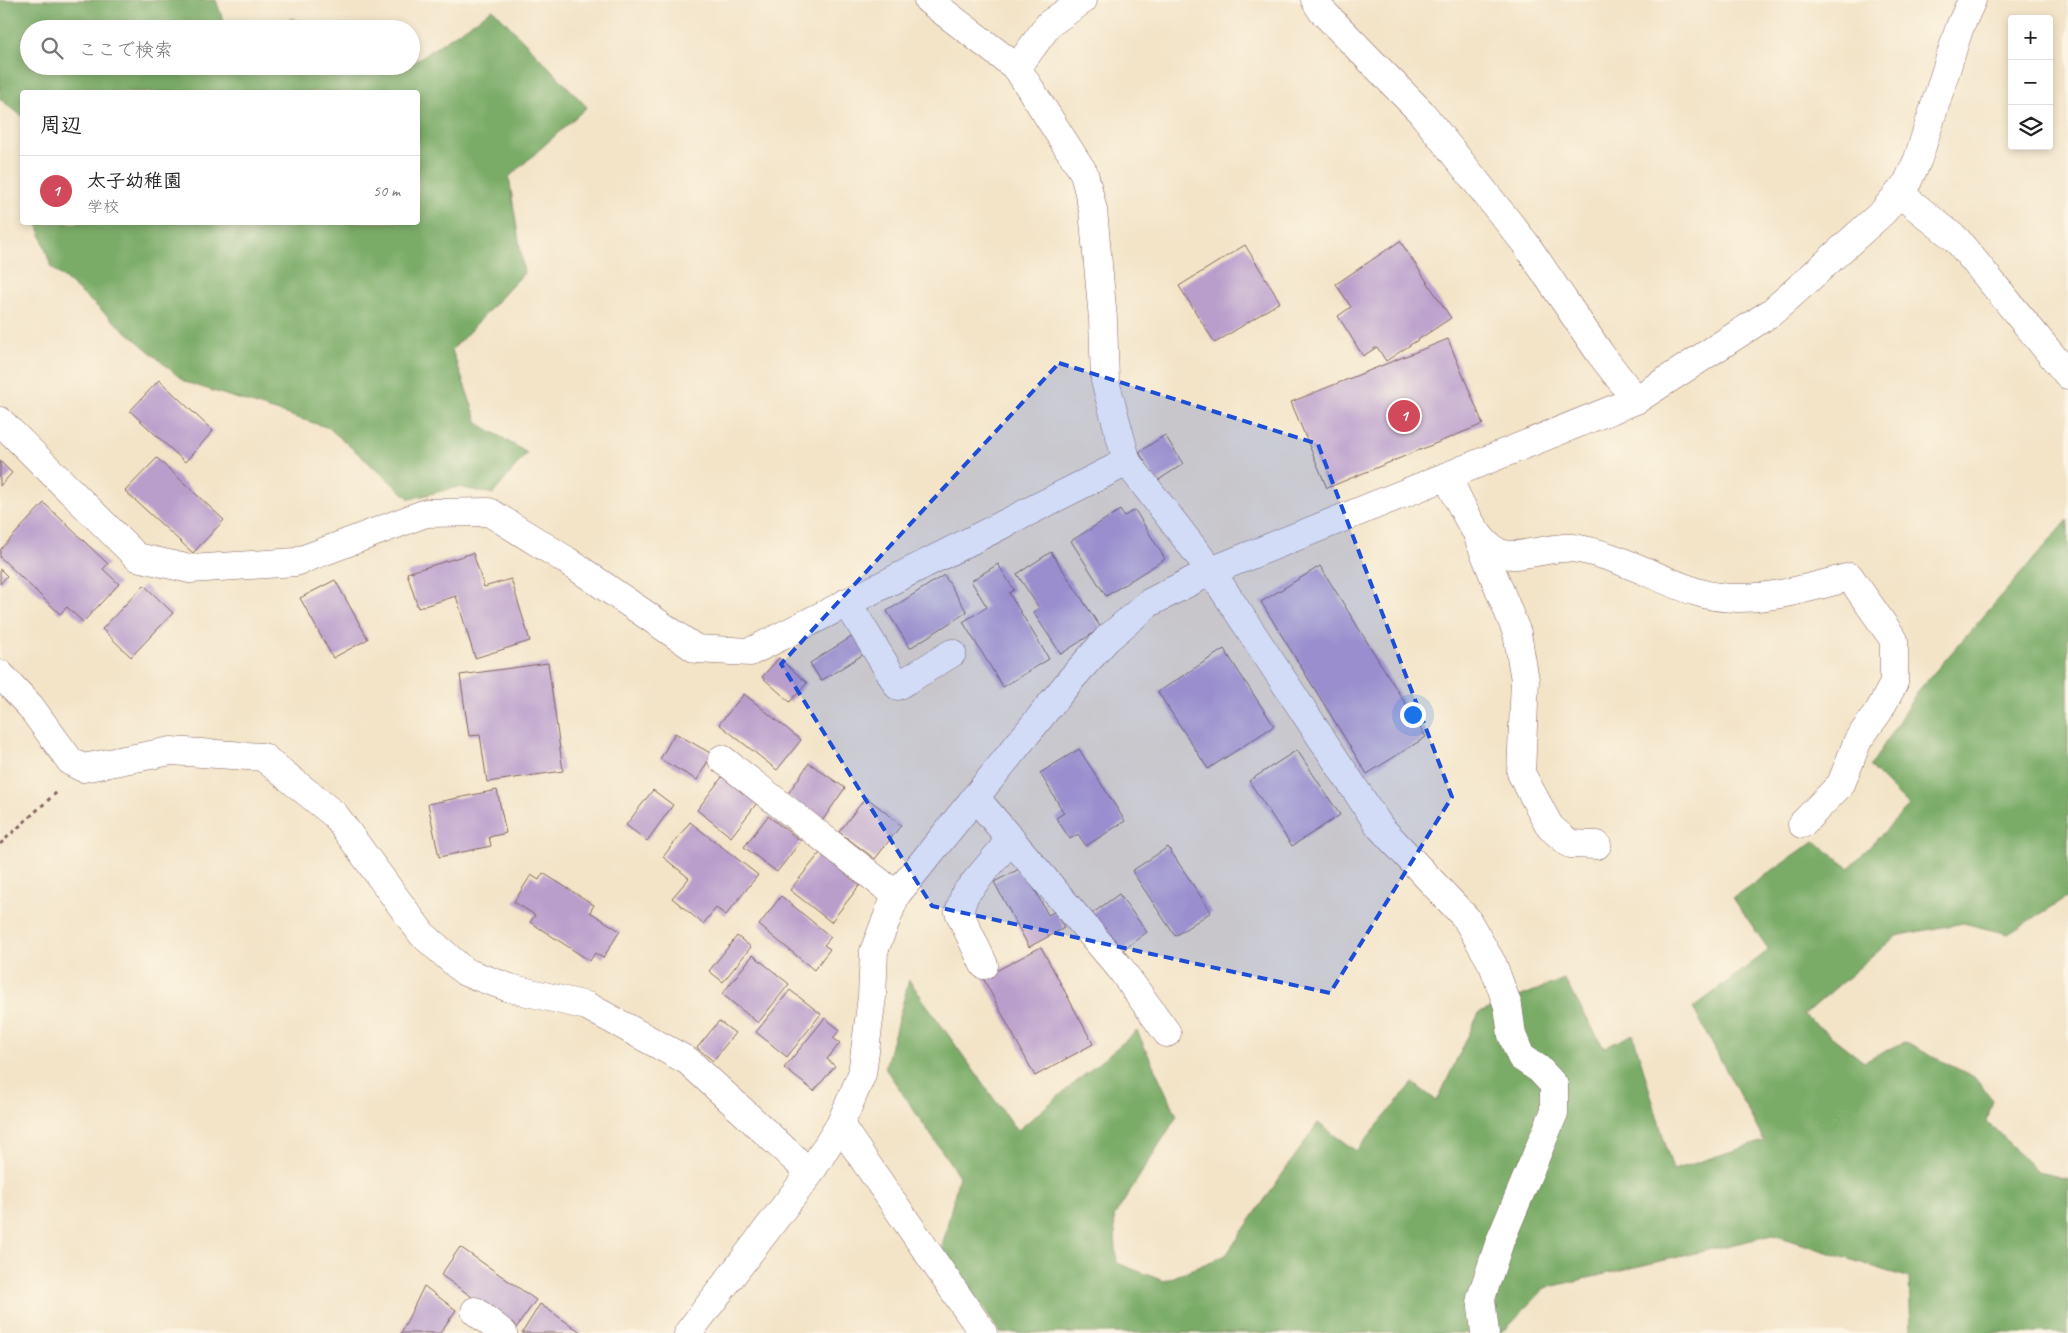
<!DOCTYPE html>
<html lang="ja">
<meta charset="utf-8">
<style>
body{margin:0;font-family:Caveat,"Klee One",sans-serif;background:#f2f2f2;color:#222}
.controls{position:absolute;right:15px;top:15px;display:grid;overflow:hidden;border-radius:5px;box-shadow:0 2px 8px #0003}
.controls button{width:45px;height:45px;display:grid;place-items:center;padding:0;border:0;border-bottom:1px solid #e0e0e0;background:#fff;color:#222;font:25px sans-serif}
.you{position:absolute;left:1412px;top:714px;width:18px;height:18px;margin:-12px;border:4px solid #fff;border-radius:50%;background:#1a73e8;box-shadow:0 0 0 8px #1a73e833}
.badge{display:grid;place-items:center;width:32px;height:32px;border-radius:50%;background:#d1495b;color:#fff;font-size:16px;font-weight:700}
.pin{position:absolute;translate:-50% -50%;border:2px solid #fff;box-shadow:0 1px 5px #0006}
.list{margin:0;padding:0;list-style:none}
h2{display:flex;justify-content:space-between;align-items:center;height:65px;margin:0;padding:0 20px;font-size:21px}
h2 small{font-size:16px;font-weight:400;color:#767676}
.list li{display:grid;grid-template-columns:32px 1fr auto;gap:15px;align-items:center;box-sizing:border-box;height:70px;padding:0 20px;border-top:1px solid #e0e0e0}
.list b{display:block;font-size:19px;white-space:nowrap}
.list p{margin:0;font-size:16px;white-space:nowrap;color:#767676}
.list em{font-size:16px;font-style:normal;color:#767676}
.icon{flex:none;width:28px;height:28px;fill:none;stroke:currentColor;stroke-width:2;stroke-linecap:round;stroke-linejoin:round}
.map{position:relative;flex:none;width:2068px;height:1333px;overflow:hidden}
.search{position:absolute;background:#fff;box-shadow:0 2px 8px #0003;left:20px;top:20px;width:400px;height:55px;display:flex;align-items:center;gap:12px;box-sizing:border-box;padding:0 18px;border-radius:28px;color:#767676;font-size:19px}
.panel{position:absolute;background:#fff;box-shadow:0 2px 8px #0003;left:20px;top:90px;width:400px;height:135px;border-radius:5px}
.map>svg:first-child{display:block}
.forest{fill:#7aac67;stroke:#626649}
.building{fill:#b99ecc}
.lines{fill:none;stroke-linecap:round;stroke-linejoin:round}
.minor-casing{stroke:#856462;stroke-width:29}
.path{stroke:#856462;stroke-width:3;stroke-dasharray:4 4;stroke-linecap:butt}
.minor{stroke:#fff;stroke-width:28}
.marked{fill:#1d4ed8;fill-opacity:0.2;stroke:#1d4ed8;stroke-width:4;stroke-dasharray:10 6;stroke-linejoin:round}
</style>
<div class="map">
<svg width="2068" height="1333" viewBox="0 0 2068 1333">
<rect width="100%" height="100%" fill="#fcf5e5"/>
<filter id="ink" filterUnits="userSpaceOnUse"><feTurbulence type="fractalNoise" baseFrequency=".02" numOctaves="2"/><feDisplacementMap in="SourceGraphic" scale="10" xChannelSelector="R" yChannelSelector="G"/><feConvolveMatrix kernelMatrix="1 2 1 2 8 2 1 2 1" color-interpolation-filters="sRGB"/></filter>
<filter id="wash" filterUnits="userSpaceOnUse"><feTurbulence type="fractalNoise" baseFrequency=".0096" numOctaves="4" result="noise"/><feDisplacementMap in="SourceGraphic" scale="20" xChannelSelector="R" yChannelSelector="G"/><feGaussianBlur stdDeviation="1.12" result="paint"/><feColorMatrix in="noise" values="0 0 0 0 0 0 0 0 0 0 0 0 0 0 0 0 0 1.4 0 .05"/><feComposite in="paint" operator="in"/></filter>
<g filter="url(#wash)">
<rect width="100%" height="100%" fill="#f3e4c8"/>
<g class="forest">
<polygon points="0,0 216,0 226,29 29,29 29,66 238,66 240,72 246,66 405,68 411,66 411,64 493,9 587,107 509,177 524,273 452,350 478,423 527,453 493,494 458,487 410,499 329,428 185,382 51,267 37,223 418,222 418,92 22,92 22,116 0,99"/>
<polygon points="291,18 316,29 281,29"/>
<polygon points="2068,520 2068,897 2008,934 1963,923 1896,936 1804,1015 1864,1062 1904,1042 1974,1077 1993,1100 1987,1121 2038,1172 2068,1179 2068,1333 1911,1333 1909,1278 1773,1235 1545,1288 1505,1330 1496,1333 1000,1333 942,1247 959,1176 885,1068 909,980 1017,1131 1137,1031 1177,1116 1114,1217 1117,1263 1164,1281 1226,1255 1318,1123 1356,1151 1413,1083 1437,1101 1479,1013 1564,979 1604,1048 1633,1034 1673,1170 1764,1141 1693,1008 1769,950 1733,898 1814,841 1849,868 1909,806 1870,767 1917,692"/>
</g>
<g id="blocks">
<g class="building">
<polygon points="1400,241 1451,318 1386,361 1377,347 1363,356 1338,316 1351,307 1336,284"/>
<polygon points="1245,245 1280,302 1215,343 1179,286"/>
<polygon points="1448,339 1483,424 1327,488 1291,402"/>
<polygon points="159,380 213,431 185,462 130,411"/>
<polygon points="1165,435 1183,464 1157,481 1139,452"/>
<polygon points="157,458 224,520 193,553 125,491"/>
<polygon points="0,461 12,473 0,486"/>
<polygon points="44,503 108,564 103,569 119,584 83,622 67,607 60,614 0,557 0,550"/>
<polygon points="1120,510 1124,516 1135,510 1165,559 1106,596 1071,541"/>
<polygon points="1051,552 1101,628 1061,654 1033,612 1039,608 1017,574"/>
<polygon points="473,553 484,587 511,579 530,641 475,658 456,596 418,608 407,573"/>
<polygon points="998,564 1014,590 1009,593 1049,659 1003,687 963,622 987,607 971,581"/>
<polygon points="1320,566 1426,737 1367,774 1261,602"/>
<polygon points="0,569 7,576 0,584"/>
<polygon points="944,575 967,612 910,648 887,611"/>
<polygon points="335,580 368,639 333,658 300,598"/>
<polygon points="144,585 173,613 131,657 102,629"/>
<polygon points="856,634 867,652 821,681 810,663"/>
<polygon points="1224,649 1274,726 1208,769 1158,692"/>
<polygon points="779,658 807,683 790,702 762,677"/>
<polygon points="548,663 563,771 487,782 480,735 469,736 460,675"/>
<polygon points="744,694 801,740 777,770 719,724"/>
<polygon points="675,733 712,754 697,780 660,759"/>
<polygon points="1079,749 1125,821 1086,846 1078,834 1070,839 1056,818 1064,813 1040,773"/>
<polygon points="1297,750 1340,815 1292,846 1249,781"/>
<polygon points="809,763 845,788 822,821 787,795"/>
<polygon points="722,777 757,803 731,837 697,810"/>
<polygon points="497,790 506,833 489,837 491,846 439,857 428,804"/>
<polygon points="653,790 673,805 647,841 626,825"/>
<polygon points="866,797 901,825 875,859 839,832"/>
<polygon points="768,816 801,841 777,872 744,847"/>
<polygon points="690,822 758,875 726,915 716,908 703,924 672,898 689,878 663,857"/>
<polygon points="1168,847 1211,912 1175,936 1132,871"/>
<polygon points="820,853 860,885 831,922 790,890"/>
<polygon points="1023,867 1048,915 1056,911 1064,928 1029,947 994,882"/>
<polygon points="543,873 594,905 590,912 620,931 603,958 595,953 590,961 530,922 535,915 514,902 531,875 539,880"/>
<polygon points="1119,894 1147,932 1119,953 1090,915"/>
<polygon points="781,896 831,937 824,945 830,949 814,970 759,925"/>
<polygon points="737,936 751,947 723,982 709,971"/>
<polygon points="1041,947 1093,1044 1035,1076 983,978"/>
<polygon points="753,955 789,984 758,1023 722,994"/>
<polygon points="790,990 821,1014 787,1057 756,1032"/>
<polygon points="825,1018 840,1030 833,1038 840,1043 827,1059 835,1066 814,1091 784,1068"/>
<polygon points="719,1021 735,1033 713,1061 697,1048"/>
<polygon points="460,1247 536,1300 516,1328 441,1275"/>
<polygon points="424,1286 456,1310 440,1333 401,1333"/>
<polygon points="540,1304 582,1333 522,1333"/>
</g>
</g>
</g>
<g filter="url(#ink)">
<use href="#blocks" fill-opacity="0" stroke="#856462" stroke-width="1"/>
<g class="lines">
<defs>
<g id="minor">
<polyline points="928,0 1017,68 1084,173 1093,210 1103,319 1105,381 1127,462 1211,571 1380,827 1466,918 1493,965 1508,1006 1512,1035 1521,1057 1539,1069 1554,1085 1554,1113 1500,1241 1481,1298 1485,1333"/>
<polyline points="1315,0 1322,11 1421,112 1525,243 1599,352 1636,400"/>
<polyline points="1017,68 1049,24 1083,0"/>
<polyline points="1899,193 1957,240 2068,375"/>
<polyline points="0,421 137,557 190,569 296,562 426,513 489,512 566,560 696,649 750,652 1127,462"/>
<path d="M1447,476C1458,498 1476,544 1500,553C1517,560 1552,546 1572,548C1615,553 1656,579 1697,592C1745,608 1804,589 1850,577L1894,640V683L1879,711L1858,740L1841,784L1802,824"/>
<polyline points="1478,537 1517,633 1525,680 1521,773 1550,827 1570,844 1597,845"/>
<polyline points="847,602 898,686 952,653"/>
<polyline points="0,674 30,706 71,762 83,768 171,751 263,757 335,815 422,934 465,972 510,988 587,1006 688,1061 810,1173"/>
<polyline points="722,759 896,895"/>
<polyline points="975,797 1120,968 1167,1033"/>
<polyline points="984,965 959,912 965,894 1011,839"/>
<polyline points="840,1125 983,1333"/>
<polyline points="475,1311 503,1333"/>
<polyline points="688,1333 810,1173 840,1125 862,1074 872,997 874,951 896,895 1072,678 1107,639 1149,603 1211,571 1636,400 1772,312 1883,212 1907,183 1918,159 1959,29 1972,0"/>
</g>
</defs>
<use href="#minor" class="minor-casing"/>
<polyline class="path" points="0,844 57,792"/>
<use href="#minor" class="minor"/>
</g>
</g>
<path class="marked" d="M1059,363L1318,444L1452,797L1330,993L932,906L781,664Z"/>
</svg>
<div class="controls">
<button>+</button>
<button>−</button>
<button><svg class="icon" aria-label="layers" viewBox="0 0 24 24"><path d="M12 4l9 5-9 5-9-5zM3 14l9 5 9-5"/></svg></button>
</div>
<div class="you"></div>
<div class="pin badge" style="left:1404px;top:416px">1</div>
<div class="search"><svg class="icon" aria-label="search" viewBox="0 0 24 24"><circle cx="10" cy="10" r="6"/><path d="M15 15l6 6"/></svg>ここで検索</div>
<section class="panel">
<h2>周辺<small></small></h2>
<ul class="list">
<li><span class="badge">1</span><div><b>太子幼稚園</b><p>学校</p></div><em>50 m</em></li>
</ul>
</section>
</div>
